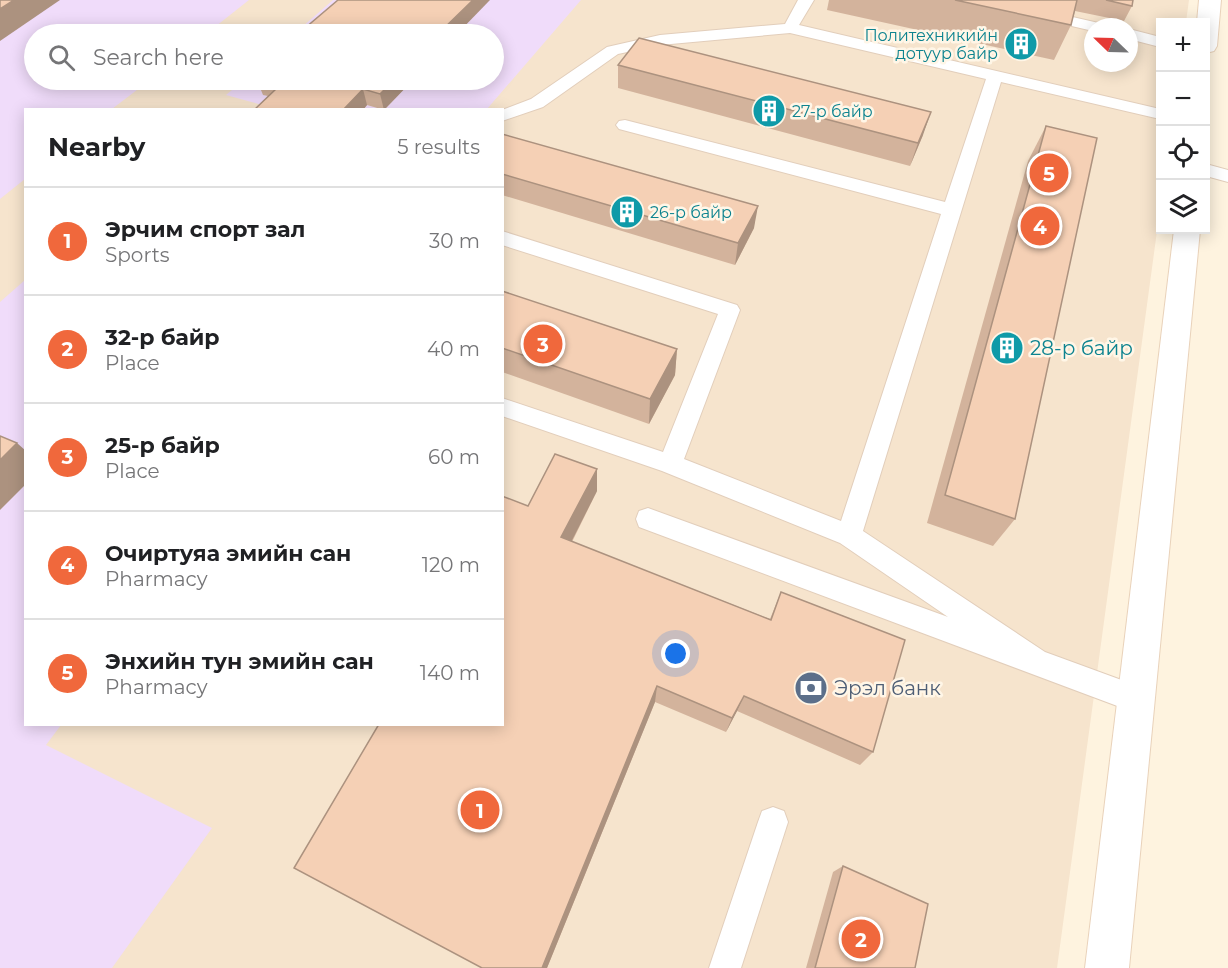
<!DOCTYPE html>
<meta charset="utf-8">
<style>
body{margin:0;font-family:Montserrat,sans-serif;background:#f6f6f6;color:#202124}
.controls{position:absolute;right:18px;top:18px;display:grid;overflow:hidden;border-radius:0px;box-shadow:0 3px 15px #0003}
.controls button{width:54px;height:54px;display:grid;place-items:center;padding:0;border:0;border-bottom:2px solid #e0e0e0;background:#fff;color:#202124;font:30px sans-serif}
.compass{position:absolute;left:1084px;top:18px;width:54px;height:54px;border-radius:50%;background:#fff;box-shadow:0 3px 15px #0003;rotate:293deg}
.you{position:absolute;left:676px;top:654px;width:21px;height:21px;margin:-15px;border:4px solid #fff;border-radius:50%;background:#1a73e8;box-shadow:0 0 0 9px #1a73e833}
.badge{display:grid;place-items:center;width:39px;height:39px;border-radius:50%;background:#f0683c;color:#fff;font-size:20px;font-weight:700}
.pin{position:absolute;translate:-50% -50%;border:3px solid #fff;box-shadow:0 2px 6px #0006}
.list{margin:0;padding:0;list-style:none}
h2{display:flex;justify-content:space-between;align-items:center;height:78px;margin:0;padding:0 24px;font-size:26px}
h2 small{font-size:20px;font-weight:400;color:#757577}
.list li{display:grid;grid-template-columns:39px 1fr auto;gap:18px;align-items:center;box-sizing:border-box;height:108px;padding:0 24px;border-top:2px solid #e0e0e0}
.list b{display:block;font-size:22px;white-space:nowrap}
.list p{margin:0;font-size:20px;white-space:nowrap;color:#757577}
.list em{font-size:20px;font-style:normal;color:#757577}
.icon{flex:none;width:33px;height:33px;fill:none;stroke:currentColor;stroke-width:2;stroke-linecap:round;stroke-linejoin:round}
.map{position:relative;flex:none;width:1228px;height:968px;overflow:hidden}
.search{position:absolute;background:#fff;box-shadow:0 3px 15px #0003;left:24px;top:24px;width:480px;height:66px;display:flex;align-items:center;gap:15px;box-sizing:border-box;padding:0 21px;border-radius:33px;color:#757577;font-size:22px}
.panel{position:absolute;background:#fff;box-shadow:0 3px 15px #0003;left:24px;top:108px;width:480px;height:618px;border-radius:0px}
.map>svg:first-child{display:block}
.residential{fill:#f6e4cd;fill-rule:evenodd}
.education{fill:#f0dcfa}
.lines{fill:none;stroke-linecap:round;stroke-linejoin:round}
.lane-casing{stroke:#e2cebb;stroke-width:2}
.secondary-casing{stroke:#e9d2ba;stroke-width:2}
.lane{fill:#fff;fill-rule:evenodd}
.secondary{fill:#fff;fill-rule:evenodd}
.wall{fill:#d3b39c}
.shaded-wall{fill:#ac927f}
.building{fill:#f5d0b5;stroke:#ac927f;stroke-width:1.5}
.labels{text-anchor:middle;stroke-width:5;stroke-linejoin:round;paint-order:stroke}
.far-culture-label{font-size:16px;fill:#0d838f;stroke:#fff6e7;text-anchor:start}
.culture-label{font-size:20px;fill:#0d838f;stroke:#fff6e7;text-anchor:start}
.service-label{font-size:20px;fill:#4e5e75;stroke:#fff6e7;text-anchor:start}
</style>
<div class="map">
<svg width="1228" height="968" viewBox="0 0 1228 968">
<rect width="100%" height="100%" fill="#fef3df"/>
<path class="residential" d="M0,0H1189L1186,22H1160V209L1057,968H0ZM1093,27H1129V63H1093ZM34,34H494V80H34ZM26,110H502V724H26Z"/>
<g class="education">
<polygon points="0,0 249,0 206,34 34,34 34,80 150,80 112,109 26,110 25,179 0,199"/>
<polygon points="333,0 581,0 487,109 277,109 226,95 244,80 494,80 494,34 294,34"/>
<polygon points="25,280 26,724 61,725 46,745 212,828 112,968 0,968 0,302"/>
</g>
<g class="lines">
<defs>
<g id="lane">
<polygon points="798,0 814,0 799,25 1160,109 1160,119 1001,82 863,531 1045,652 1146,689 1150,699 1146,709 1136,713 639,527 636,519 639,511 648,508 948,617 840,543 662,471 502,416 502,398 663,452 718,314 502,245 502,231 737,305 740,310 684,459 841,521 941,214 619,129 616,125 619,121 625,120 945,202 986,79 790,33 660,45 618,54 543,107 502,121 502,110 531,99 607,47 660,35 785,24"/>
<polygon points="970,0 998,0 1103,24 1105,27 1093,27 1093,31 973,3"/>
<polygon points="1129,29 1160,37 1160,47 1129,39"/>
<polygon points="1206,164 1228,170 1228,182 1206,176"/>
<polygon points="773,807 784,811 788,822 741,968 709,968 758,822 762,811"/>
</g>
<g id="secondary">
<polygon points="1199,0 1221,0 1217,46 1214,51 1206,53 1206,22 1197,22"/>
<polygon points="1174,230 1200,230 1129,968 1085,968"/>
</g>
</defs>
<use href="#lane" class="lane-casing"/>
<use href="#secondary" class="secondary-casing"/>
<use href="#lane" class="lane"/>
<use href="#secondary" class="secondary"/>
</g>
<g class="wall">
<polygon points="829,0 1133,0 1132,6 1124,21 1075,11 1071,25 1054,60 827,10"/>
<polygon points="618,65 923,135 910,166 618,88"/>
<polygon points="257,80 413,80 384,110 367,105 363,110 254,110 268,96 263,95"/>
<polygon points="1046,126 1015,519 993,546 927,523 1028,161"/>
<polygon points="502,134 754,228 735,265 502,195"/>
<polygon points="502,291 677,349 675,375 649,424 502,372"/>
<polygon points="597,491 572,542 770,619 781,592 873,752 860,765 737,711 726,732 655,702 547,968 482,968 502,724 528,506"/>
<polygon points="843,866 915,968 806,968 833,872"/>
</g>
<g class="shaded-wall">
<polygon points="14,0 60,0 0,41 0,9"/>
<polygon points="473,0 490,0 457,34 438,34"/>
<polygon points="394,80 413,80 384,110 380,94"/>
<polygon points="363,89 367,105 363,110 343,110"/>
<polygon points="931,112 923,135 910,166 918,143"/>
<polygon points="758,206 754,228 735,265 738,243"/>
<polygon points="677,349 675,375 649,424 650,399"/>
<polygon points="17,443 26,451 26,484 0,510 0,460"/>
<polygon points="597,469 597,491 563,558 561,537"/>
<polygon points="657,686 655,702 547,968 542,968"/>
<polygon points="744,696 737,711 726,732 732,718"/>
</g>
<g class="building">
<polygon points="0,0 14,0 0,9"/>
<polygon points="338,0 473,0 438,34 298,34"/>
<polygon points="955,0 1077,0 1071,25"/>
<polygon points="1106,0 1133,0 1132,6"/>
<polygon points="639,38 931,112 918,143 618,65"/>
<polygon points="258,80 394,80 380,94 363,89 343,110 254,110 279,86"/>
<polygon points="1046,126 1097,138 1015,519 945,495"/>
<polygon points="502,134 758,206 738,243 502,174"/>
<polygon points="502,291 677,349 650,399 502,348"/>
<polygon points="0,436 17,443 0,460"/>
<polygon points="555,454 597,469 561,537 771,620 781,592 905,640 873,752 744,696 732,718 657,686 542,968 482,968 294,868 379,724 502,724 502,496 528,506"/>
<polygon points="843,866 928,904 915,968 815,968"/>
</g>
<defs>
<symbol id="building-disc" viewBox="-11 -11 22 22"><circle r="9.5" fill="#0f9aa8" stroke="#fff6e7"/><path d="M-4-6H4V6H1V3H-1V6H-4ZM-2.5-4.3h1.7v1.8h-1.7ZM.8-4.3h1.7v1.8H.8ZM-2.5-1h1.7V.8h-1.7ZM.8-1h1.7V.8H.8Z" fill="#fff"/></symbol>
<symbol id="bank-disc" viewBox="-11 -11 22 22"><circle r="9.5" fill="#5c6f8a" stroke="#fff6e7"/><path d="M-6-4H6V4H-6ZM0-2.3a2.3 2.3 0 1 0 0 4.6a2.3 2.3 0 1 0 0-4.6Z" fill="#fff"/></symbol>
</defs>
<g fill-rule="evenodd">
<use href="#building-disc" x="1002" y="25" width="38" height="38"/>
<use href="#building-disc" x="750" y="92" width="38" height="38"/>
<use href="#building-disc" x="608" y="193" width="38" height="38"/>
<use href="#building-disc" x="988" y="329" width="38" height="38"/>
<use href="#bank-disc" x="792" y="669" width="38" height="38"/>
</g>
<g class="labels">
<g class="far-culture-label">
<text x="998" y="41" text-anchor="end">Политехникийн<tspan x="998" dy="18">дотуур байр</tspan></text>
<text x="792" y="117">27-р байр</text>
<text x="650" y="218">26-р байр</text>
</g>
<g class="culture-label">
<text x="1030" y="355">28-р байр</text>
</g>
<g class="service-label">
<text x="834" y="695">Эрэл банк</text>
</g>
</g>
</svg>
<div class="controls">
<button>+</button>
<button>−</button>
<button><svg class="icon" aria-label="locate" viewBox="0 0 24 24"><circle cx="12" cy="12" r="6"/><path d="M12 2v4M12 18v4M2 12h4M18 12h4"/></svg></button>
<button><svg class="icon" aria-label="layers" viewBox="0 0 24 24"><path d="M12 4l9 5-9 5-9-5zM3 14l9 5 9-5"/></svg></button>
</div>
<svg class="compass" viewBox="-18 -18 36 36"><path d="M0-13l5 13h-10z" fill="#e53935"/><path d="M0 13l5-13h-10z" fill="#757577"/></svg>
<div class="you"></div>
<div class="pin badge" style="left:480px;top:810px">1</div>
<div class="pin badge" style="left:861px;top:939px">2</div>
<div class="pin badge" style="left:543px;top:344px">3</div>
<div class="pin badge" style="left:1040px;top:226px">4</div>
<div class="pin badge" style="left:1049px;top:173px">5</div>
<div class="search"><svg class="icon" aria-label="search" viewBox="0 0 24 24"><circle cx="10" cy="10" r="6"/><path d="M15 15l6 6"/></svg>Search here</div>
<section class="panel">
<h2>Nearby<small>5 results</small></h2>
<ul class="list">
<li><span class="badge">1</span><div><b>Эрчим спорт зал</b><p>Sports</p></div><em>30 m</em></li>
<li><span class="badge">2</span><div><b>32-р байр</b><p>Place</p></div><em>40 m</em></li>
<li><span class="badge">3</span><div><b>25-р байр</b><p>Place</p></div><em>60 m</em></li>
<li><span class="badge">4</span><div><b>Очиртуяа эмийн сан</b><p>Pharmacy</p></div><em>120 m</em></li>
<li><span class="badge">5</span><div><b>Энхийн тун эмийн сан</b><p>Pharmacy</p></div><em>140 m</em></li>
</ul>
</section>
</div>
